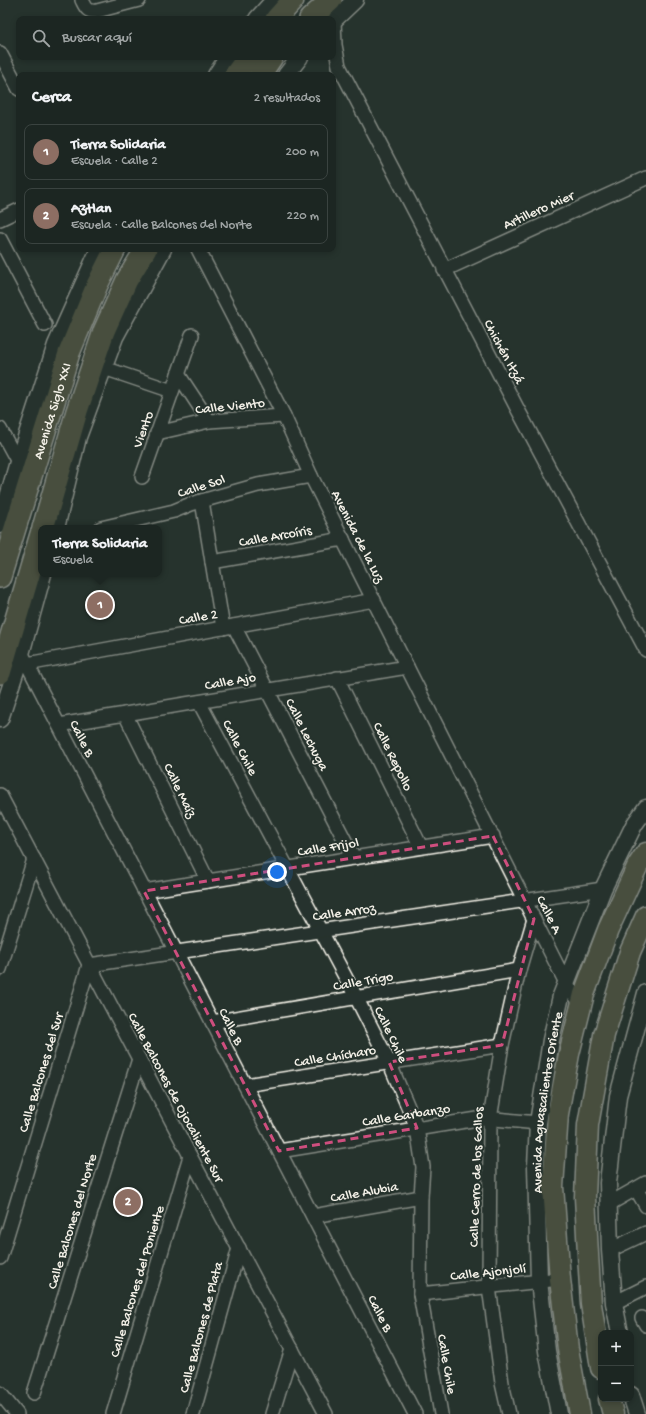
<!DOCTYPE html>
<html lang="es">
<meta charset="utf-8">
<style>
body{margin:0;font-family:"Gochi Hand",sans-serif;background:#252e2a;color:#f1f3f6}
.controls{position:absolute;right:12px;bottom:12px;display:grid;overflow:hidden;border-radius:8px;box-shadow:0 2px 6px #0003}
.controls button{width:36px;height:36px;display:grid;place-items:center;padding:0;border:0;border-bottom:1px solid #3a4340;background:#1c2622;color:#f1f3f6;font:20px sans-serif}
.you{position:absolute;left:277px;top:872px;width:14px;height:14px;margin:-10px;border:3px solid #fff;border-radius:50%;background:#1a73e8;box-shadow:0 0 0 6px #1a73e833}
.badge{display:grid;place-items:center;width:26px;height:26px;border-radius:50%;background:#bca0f2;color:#fff;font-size:13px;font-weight:700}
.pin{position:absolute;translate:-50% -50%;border:2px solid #fff;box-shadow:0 1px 4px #0006}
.popup{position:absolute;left:38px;top:525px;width:124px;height:52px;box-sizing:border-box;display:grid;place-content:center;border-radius:8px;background:#1c2622;filter:drop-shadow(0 1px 3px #0005);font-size:13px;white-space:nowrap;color:#a0a5a5}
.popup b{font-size:15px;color:#f1f3f6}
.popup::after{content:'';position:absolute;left:50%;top:100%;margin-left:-8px;border:8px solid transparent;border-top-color:#1c2622}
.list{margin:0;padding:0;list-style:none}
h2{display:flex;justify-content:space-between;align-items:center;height:52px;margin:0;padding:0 16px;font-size:17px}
h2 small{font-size:13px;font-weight:400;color:#a0a5a5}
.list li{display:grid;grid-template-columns:26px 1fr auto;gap:12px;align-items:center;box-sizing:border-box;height:56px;margin:0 8px 8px;padding:0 8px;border:1px solid #3a4340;border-radius:8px}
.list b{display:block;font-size:15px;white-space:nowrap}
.list p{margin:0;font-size:13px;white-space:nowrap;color:#a0a5a5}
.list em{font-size:13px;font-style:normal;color:#a0a5a5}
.icon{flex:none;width:22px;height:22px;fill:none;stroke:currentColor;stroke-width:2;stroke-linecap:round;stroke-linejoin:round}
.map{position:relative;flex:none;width:646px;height:1414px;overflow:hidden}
.search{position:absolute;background:#1c2622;box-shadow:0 2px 6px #0003;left:16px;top:16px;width:320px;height:44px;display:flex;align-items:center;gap:10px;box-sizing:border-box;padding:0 14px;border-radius:8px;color:#a0a5a5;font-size:15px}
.panel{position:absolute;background:#1c2622;box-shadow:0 2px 6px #0003;left:16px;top:72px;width:320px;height:180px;border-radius:8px}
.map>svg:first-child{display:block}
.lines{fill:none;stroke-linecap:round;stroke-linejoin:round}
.minor-casing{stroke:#f4f1e8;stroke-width:16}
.tertiary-casing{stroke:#f4f1e8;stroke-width:19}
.primary-casing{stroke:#f4f1e8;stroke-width:23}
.trunk-casing{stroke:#f4f1e8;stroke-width:24}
.minor{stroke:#26332d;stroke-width:13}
.tertiary{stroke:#26332d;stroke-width:16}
.primary{stroke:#716f52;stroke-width:20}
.trunk{stroke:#716f52;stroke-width:21}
.marked{fill:none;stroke:#ce4e7e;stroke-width:3;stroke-dasharray:8 5;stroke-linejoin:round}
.labels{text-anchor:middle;stroke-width:4;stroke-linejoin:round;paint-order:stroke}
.street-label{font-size:14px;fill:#f4f1e8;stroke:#26332d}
</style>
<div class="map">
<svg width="646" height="1414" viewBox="0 0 646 1414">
<rect width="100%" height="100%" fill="#26332d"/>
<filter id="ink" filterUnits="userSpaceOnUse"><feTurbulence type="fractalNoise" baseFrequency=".025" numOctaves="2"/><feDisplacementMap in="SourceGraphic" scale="8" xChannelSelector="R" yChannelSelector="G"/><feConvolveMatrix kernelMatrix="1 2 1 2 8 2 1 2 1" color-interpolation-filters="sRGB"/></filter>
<g filter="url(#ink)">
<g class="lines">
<defs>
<g id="minor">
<path d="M82,0C86,8 87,12 97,11L139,0"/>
<polyline points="334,20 335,45 339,66 517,408 646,650"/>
<polyline points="0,53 19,89"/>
<polyline points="0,219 19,210"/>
<polyline points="0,239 45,325"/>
<polyline points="198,249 284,416 311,476 566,983 581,1004"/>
<polyline points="444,270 646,178"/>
<polyline points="104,368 172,391"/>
<polyline points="178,374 209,421"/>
<polyline points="0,429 18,462"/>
<polyline points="157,433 209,421 284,416"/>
<polyline points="142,477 192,335"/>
<polyline points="202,501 223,628"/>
<polyline points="101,528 174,511 191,504 258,485 311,476"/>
<polyline points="212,562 343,539"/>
<polyline points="234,626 354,858"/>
<polyline points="21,652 415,1414"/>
<polyline points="27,664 374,600"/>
<polyline points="337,678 421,847"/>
<polyline points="199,702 356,997 389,1062 417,1128 423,1167 421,1197 420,1294 441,1414"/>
<polyline points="125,714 208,881"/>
<polyline points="59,725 407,667"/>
<polyline points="0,795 326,1414"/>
<polyline points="144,891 493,836"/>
<polyline points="0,969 34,859"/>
<polyline points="212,1022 519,970"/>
<polyline points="245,1085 502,1045"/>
<polyline points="279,1151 484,1118 538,1123"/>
<polyline points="636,1189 646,1206"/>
<polyline points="609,1204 646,1183"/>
<polyline points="313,1216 421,1197"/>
<polyline points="610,1250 646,1233"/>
<polyline points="0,1258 89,965 603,889"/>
<polyline points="420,1294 560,1279"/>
<polyline points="614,1303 646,1287"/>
<polyline points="642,1318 646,1325"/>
<polyline points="0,1393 17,1414"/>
<polyline points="34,1393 139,1059"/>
<polyline points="113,1414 190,1156"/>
<polyline points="193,1414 239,1248"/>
<polyline points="272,1414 292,1349"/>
<polyline points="509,1414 502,1383 489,1287 490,1119 502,1045 519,970 534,919"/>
</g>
<g id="tertiary">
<polyline points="257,19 274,0"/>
<polyline points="333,21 355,0"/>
<polyline points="216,75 228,57"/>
<polyline points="286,75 300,57"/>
<polyline points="0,525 18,462 56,345 99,249"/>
<polyline points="56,528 78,437 115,337 163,249"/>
<polyline points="0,719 19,661 43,574"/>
<polyline points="620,1333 614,1303 610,1250 608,1183 618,1096 646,993"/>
<polyline points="631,1395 637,1414"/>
<path id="s1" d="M559,1414L547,1351L539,1281L536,1166L538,1123L551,1040L561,996L603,889L634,825L646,808"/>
</g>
<g id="primary">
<polyline points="601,1368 591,1304 588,1254 585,1197 588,1125 604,1035 630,952 646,916"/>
<polyline points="609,1399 613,1414"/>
<polyline points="580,1414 568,1349 560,1279 553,1187 558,1114 569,1054 584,994 608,930 638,865 646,853"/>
</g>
<g id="trunk">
<polyline points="276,19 293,0"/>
<polyline points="310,19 331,0"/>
<polyline points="235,75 248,57"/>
<polyline points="260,75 272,57"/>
<polyline points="43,528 77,411 104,331 127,280 146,249"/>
<path id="s2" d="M0,577L69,353L97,285L115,249"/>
<polyline points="0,673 41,534"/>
</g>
</defs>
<use href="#minor" class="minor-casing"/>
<use href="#tertiary" class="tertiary-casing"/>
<use href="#primary" class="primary-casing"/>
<use href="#trunk" class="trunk-casing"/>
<use href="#minor" class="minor"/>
<use href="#tertiary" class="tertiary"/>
<use href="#primary" class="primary"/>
<use href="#trunk" class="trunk"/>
</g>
</g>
<path d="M0 0H646V1414H0ZM493,836L534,919L502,1045L389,1062L417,1128L279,1151L144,891Z" fill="#26332d" fill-opacity=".55" fill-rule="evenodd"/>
<path class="marked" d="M493,836L534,919L502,1045L389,1062L417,1128L279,1151L144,891Z"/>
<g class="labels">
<g class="street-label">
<text transform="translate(538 209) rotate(-24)" y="5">Artillero Mier</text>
<text transform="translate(505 351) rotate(62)" y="5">Chichén Itzá</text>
<text transform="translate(230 405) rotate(-6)" y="5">Calle Viento</text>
<text dy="5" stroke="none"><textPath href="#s2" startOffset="174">Avenida Siglo XXI</textPath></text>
<text transform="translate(142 429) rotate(-70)" y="5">Viento</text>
<text transform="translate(201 485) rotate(-18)" y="5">Calle Sol</text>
<text transform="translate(275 535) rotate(-10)" y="5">Calle Arcoíris</text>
<text transform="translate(359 536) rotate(63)" y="5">Avenida de la Luz</text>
<text transform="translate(198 616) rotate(-10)" y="5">Calle 2</text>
<text transform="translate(230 680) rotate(-10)" y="5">Calle Ajo</text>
<text transform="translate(308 734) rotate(63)" y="5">Calle Lechuga</text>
<text transform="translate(83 738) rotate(63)" y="5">Calle B</text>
<text transform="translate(241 747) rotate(62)" y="5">Calle Chile</text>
<text transform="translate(394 756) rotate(64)" y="5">Calle Repollo</text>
<text transform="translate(181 790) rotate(64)" y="5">Calle Maíz</text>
<text transform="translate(328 846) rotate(-9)" y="5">Calle Frijol</text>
<text transform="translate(344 911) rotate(-8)" y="5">Calle Arroz</text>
<text transform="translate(550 914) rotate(63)" y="5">Calle A</text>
<text transform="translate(363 980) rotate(-10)" y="5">Calle Trigo</text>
<text transform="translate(232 1026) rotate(63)" y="5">Calle B</text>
<text transform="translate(392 1034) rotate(64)" y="5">Calle Chile</text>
<text transform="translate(335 1055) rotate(-9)" y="5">Calle Chícharo</text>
<text transform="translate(40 1072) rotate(-73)" y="5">Calle Balcones del Sur</text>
<text transform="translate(177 1097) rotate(62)" y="5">Calle Balcones de Ojocaliente Sur</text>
<text dy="5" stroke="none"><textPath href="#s1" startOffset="314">Avenida Aguascalientes Oriente</textPath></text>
<text transform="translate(406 1114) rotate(-9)" y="5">Calle Garbanzo</text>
<text transform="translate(475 1177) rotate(-88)" y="5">Calle Cerro de los Gallos</text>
<text transform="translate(364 1191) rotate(-10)" y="5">Calle Alubia</text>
<text transform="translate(71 1221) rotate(-73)" y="5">Calle Balcones del Norte</text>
<text transform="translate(488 1271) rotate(-6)" y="5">Calle Ajonjolí</text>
<text transform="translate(136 1281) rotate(-73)" y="5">Calle Balcones del Poniente</text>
<text transform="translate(381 1313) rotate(63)" y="5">Calle B</text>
<text transform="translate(200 1327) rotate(-75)" y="5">Calle Balcones de Plata</text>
<text transform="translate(448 1364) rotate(80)" y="5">Calle Chile</text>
</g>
</g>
</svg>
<div class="controls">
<button>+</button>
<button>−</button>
</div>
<div class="you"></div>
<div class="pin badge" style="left:100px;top:605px;background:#8d6e63">1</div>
<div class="popup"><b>Tierra Solidaria</b>Escuela</div>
<div class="pin badge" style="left:128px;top:1202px;background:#8d6e63">2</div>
<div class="search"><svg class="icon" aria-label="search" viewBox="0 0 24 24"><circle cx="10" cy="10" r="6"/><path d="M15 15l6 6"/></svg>Buscar aquí</div>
<section class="panel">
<h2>Cerca<small>2 resultados</small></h2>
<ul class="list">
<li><span class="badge" style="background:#8d6e63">1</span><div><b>Tierra Solidaria</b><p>Escuela · Calle 2</p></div><em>200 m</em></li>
<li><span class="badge" style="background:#8d6e63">2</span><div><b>Aztlan</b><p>Escuela · Calle Balcones del Norte</p></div><em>220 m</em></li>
</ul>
</section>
</div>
